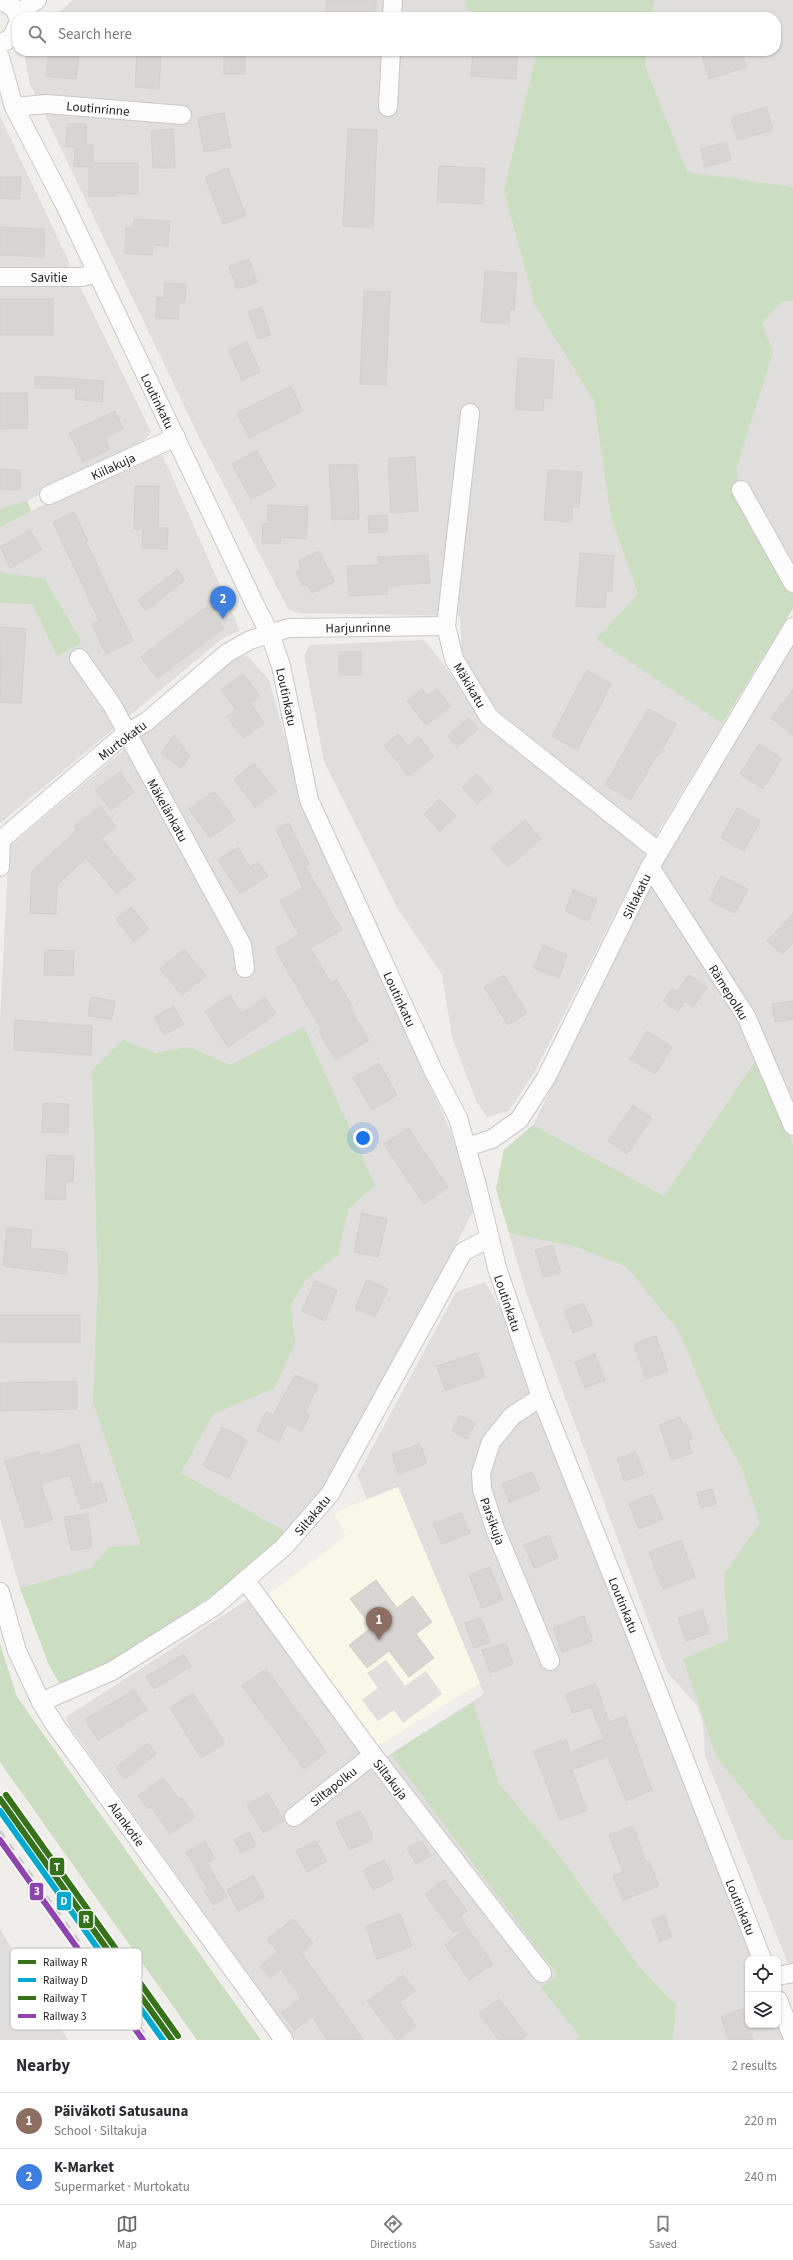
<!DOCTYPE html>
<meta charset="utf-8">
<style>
body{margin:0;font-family:"Source Sans 3",sans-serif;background:#f2f2f3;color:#2b2b33}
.controls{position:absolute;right:12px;bottom:12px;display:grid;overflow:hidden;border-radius:8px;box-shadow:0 1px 3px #0004}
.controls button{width:36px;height:36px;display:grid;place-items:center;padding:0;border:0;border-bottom:1px solid #e1e1e2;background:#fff;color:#2b2b33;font:20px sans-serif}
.you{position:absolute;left:363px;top:1138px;width:14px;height:14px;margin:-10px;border:3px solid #fff;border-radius:50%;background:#1a73e8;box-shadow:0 0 0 6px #1a73e833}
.badge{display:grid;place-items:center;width:26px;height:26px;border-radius:50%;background:#6a6968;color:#fff;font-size:13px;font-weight:700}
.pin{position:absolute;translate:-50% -33px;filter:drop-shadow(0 1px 2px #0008)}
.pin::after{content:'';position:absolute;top:21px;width:14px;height:12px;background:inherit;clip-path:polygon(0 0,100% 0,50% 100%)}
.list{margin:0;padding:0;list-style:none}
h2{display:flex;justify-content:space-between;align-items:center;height:52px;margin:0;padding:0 16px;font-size:17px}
h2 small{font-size:13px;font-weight:400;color:#7c7c81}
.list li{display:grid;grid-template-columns:26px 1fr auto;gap:12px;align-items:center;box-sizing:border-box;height:56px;padding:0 16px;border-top:1px solid #e1e1e2}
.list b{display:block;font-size:15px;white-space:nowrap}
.list p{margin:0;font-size:13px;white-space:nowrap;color:#7c7c81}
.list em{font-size:13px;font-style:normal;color:#7c7c81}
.icon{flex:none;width:22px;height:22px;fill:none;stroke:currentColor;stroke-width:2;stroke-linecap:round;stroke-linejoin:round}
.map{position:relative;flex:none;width:793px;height:2040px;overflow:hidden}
.search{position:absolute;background:#fff;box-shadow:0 1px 3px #0004;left:12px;right:12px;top:12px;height:44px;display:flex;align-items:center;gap:10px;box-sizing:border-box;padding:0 14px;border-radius:16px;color:#7c7c81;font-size:15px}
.sheet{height:164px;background:#fff}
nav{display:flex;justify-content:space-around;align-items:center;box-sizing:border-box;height:56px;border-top:1px solid #e1e1e2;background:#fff;font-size:11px;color:#7c7c81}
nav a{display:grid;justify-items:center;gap:2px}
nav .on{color:#6a6968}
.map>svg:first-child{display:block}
.residential{fill:#dfdedc}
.education{fill:#f8f7e8}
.forest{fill:#cbdec1}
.parking{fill:#e0dfde}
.building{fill:#d7d4d2;stroke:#d3d0cc}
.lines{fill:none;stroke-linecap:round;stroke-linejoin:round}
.minor-casing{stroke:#c9c8c7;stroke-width:20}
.minor{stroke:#fdfcfc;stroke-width:18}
.rail{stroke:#ccc;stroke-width:3;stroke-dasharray:8 8;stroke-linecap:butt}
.rail-1-casing{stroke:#fff;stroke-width:9}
.rail-2-casing{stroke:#fff;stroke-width:9}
.rail-3-casing{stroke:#fff;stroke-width:9}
.rail-4-casing{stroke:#fff;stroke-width:9}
.rail-1{stroke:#357219;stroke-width:6}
.rail-2{stroke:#00a9ce;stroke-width:6}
.rail-3{stroke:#357219;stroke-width:6}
.rail-4{stroke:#8e44ad;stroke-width:6}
.labels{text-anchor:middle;stroke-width:3;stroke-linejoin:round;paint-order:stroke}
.street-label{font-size:13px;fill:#222;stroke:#fff}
.key{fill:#fff;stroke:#bdbdbd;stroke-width:1}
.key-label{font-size:11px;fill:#222}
.line-badge{stroke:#fff;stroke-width:1.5}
.badge-label{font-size:11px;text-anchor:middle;font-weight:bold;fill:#fff}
</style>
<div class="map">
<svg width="793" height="2040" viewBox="0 0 793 2040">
<rect width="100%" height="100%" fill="#f0eeeb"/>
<g class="residential">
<polygon points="73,0 793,0 793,608 655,837 497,710 462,656 460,616 298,613 288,609 200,439 30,84 25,59 26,51 776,51 776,17 54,17"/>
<polygon points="0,116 70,264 63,271 0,271"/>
<polygon points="0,282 78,282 151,432 141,444 27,501 31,511 148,455 163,456 240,631 223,638 0,823"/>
<polygon points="793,637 793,1976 705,1756 703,1723 697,1706 667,1672 526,1292 496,1189 504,1150 533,1125 660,869"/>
<polygon points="424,640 442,662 487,727 646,853 535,1071 509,1111 487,1117 476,1101 452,1037 442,975 396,906 324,762 304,656 310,645"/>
<polygon points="247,655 269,680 304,804 451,1132 475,1207 452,1253 318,1504 239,1577 49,1665 20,1588 0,1519 0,1020 9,847 233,658"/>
<polygon points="485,1282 512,1329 754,1959 748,1959 748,2025 778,2025 778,2019 787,2040 296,2040 70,1727 66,1717 250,1598 373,1765 484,1694 398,1487 367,1499 357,1476 456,1292"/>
<polygon points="0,1929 68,2040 0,2040"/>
</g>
<polygon class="education" points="398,1487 480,1683 376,1747 265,1597 346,1536 334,1513"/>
<g class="forest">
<polygon points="467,0 654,0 652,17 492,17 466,10"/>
<polygon points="537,51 647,51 645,66 687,172 793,187 793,300 781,302 762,323 773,352 736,470 741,490 793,585 793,608 722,723 596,639 638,594 611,517 594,401 535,305 504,191"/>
<polygon points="27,501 31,511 0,527 0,509"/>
<polygon points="0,572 45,579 82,643 57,656 33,604 0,603"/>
<polygon points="304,1027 375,1185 348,1210 338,1255 307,1278 291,1304 295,1344 274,1388 213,1414 181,1473 288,1533 239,1577 137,1646 78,1680 61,1686 49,1665 20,1588 92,1568 108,1547 141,1545 93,1402 98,1284 92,1070 123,1040 155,1053 190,1047 230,1065"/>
<polygon points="756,1060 793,1143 793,1840 782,1839 717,1758 683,1659 728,1640 724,1574 760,1523 742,1469 715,1419 680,1333 627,1267 574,1246 509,1233 496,1189 504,1150 533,1125 664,1196"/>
<polygon points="0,1644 17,1697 261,2040 197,2040 0,1762"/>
<polygon points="473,1702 499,1784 556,1851 640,1968 676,2005 673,2040 575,2040 580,2036 541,1988 558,1976 391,1754"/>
</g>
<g class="parking">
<polygon points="0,727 42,739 47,768 0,812"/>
<polygon points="386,1660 405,1686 426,1671 442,1694 403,1723 394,1710 378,1721 362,1700 378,1688 367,1673"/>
</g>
<g class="building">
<polygon points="327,0 376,0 376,17 326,17"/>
<polygon points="49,51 79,51 76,79 46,76"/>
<rect x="224" y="51" width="21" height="23"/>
<polygon points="473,51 518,51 516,79 471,76"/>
<polygon points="719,51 741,51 746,67 709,79 702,56"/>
<polygon points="137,53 161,55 159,89 135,87"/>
<polygon points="766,107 773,130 738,140 731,118"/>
<polygon points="224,113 231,147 204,152 198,118"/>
<polygon points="67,124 86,124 86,145 93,145 93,163 138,163 138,194 116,193 116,196 89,196 89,167 74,166 75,147 66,147"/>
<polygon points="173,129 175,168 153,168 151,131"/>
<polygon points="348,129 377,130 373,228 343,226"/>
<polygon points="726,142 731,160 705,167 701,149"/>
<polygon points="439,166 485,168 483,204 437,202"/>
<polygon points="228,168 246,216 223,224 205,177"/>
<polygon points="0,177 21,177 20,199 0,198"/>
<polygon points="134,219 170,221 168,246 153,245 152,255 125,253 126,228 134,228"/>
<polygon points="0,227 45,229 44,257 0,255"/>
<polygon points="249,259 257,282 237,289 229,266"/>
<polygon points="485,271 517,273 514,310 510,309 509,324 481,322"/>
<polygon points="164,283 186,284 185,302 179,302 178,319 156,318 157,297 164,298"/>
<polygon points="364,291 390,292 386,385 360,384"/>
<rect x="0" y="299" width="53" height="36"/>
<polygon points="261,307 271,335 258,339 248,312"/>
<polygon points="247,342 260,372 242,380 229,350"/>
<polygon points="518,358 554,360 552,398 544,398 543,411 515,409"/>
<polygon points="35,376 104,381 102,402 75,399 76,388 35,388"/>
<polygon points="291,386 303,411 249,438 237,413"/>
<polygon points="0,393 27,393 28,428 0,429"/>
<polygon points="115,411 123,429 105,437 110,449 83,462 69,433"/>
<polygon points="257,451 276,486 251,499 232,464"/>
<polygon points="415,457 418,511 391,513 388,459"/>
<polygon points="357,464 359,519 332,520 329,465"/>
<polygon points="0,469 21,470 20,490 0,489"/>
<polygon points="548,470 582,472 579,507 573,507 571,522 544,520"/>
<polygon points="135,486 159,486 158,528 168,528 167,549 142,548 143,529 134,529"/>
<polygon points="268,505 308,507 306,539 281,537 280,544 262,543 263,523 267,524"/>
<polygon points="74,512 88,541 86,542 133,641 106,654 92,624 99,620 53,522"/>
<polygon points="387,515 388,532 369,533 368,516"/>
<polygon points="30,530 42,550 10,568 0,547"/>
<polygon points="319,551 335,582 312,593 307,584 303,586 296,572 301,570 299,560"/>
<polygon points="580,553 614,556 612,591 606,591 605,608 576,606"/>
<polygon points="428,555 430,583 387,586 387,594 349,596 347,566 379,565 378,557"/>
<polygon points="177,570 185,580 146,611 138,600"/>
<polygon points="207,606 224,628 157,678 141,657"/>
<polygon points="1,627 26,629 21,703 0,702"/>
<rect x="339" y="652" width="22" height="23"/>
<polygon points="587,670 611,684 577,750 552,736"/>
<polygon points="243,674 260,697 251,703 264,723 243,738 227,717 236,710 221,690"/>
<polygon points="422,689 427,696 437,689 451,706 426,725 407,701"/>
<polygon points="793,690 793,735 771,718"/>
<polygon points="648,709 676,724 659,756 657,755 631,800 605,785"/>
<polygon points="469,718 478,729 457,747 448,736"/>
<polygon points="398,734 408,746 419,737 434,756 409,776 384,745"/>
<polygon points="174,735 190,757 181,768 161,753"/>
<polygon points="759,744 782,758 763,789 740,774"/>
<polygon points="254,764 276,791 255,807 234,779"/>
<polygon points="120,772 135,792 111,810 95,790"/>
<polygon points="477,774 492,791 477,804 462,787"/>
<polygon points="211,793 216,793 235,820 210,838 189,809"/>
<polygon points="439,799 456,816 440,831 424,814"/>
<polygon points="101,806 116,827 101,838 135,879 117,894 86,858 57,885 56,914 30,913 32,871 77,830 74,826"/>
<polygon points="737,808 760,821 744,851 721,838"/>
<polygon points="525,820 541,839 508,867 491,848"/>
<polygon points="289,823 309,864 305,866 342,930 310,948 331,983 337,980 353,1008 350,1009 369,1040 336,1060 319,1032 322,1031 275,949 299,935 280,901 303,888 276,829"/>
<polygon points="238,847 250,867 258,862 268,876 240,894 218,860"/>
<polygon points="721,876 748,889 735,913 709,900"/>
<polygon points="573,890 597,900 588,921 565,911"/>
<polygon points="131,907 149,929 134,942 116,919"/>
<polygon points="793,914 793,943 782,954 767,941"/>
<polygon points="543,945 567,955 559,978 534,968"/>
<polygon points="184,949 206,976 182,995 160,969"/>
<polygon points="45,950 74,951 73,976 44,975"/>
<polygon points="504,975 527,1013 508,1025 484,987"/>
<polygon points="689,975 707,987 693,1007 685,1001 678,1011 663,1001 672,989 677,992"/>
<polygon points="230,995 242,1013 265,997 276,1014 228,1047 205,1012"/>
<polygon points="91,997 115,1001 112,1019 88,1016"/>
<polygon points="793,1001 793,1019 775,1022 772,1004"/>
<polygon points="174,1006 184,1024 164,1035 154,1017"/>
<polygon points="15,1020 92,1026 91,1055 14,1050"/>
<polygon points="647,1031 672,1047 655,1074 630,1059"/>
<polygon points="379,1063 397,1095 372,1110 353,1078"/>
<polygon points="43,1103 69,1104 68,1133 42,1132"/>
<polygon points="633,1105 652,1118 627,1154 608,1141"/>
<polygon points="408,1128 448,1187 424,1204 384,1144"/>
<polygon points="47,1155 74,1156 73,1182 66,1181 65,1200 45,1199"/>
<polygon points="362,1213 387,1219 378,1257 354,1252"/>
<polygon points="7,1227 32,1230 30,1248 68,1252 66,1274 3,1266"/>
<polygon points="552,1245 561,1272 544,1277 535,1250"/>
<polygon points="367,1280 388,1289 375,1317 355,1308"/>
<polygon points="315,1281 337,1290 325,1321 302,1311"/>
<polygon points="583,1303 593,1324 573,1333 564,1311"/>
<rect x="1" y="1315" width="79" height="27"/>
<polygon points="656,1336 668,1371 646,1379 634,1344"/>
<polygon points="477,1353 485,1377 445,1390 437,1366"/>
<polygon points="595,1354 605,1380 585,1388 575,1362"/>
<polygon points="295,1375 318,1385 305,1412 310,1414 302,1431 287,1424 279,1442 257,1431 266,1412 273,1416"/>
<polygon points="77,1381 77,1409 0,1411 0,1383"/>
<polygon points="460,1415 475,1423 467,1439 452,1431"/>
<polygon points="680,1417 683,1424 686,1423 692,1439 688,1440 692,1453 672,1460 659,1425"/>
<polygon points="222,1427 247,1440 229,1478 203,1466"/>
<polygon points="79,1444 91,1485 101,1482 107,1501 81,1509 70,1475 41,1484 52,1520 26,1528 5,1461 39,1451 40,1456"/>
<polygon points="420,1444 427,1463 398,1474 392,1454"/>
<polygon points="636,1452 644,1474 624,1481 617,1459"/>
<polygon points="532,1472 540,1490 509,1502 502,1484"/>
<polygon points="712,1489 716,1504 701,1508 697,1493"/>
<polygon points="652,1494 663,1519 639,1529 629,1504"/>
<polygon points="461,1513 470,1533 442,1544 433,1524"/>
<polygon points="88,1514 92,1548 71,1550 64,1517"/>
<polygon points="549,1535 558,1558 534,1568 524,1545"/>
<polygon points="681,1540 695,1577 663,1589 649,1552"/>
<polygon points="490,1567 503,1600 482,1608 469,1575"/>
<polygon points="376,1580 397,1608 413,1596 432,1622 416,1634 434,1658 409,1677 389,1651 367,1668 349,1645 372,1627 350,1599"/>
<polygon points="702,1610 710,1633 686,1641 678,1618"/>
<polygon points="584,1616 593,1641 562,1652 553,1628"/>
<polygon points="481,1618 490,1642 474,1648 465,1623"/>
<polygon points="506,1643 513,1664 490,1673 482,1650"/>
<polygon points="184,1654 191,1666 154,1689 146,1677"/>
<polygon points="266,1669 327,1752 304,1769 242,1686"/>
<polygon points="596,1684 609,1722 625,1716 652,1790 626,1801 608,1756 572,1770 587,1811 560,1820 534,1751 566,1739 570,1752 604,1739 591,1707 572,1713 566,1694"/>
<polygon points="134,1690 147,1710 98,1740 85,1719"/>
<polygon points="193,1693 225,1743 201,1758 170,1708"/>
<polygon points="148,1743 156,1754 125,1779 116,1767"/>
<polygon points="163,1778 179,1799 182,1798 195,1817 170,1834 151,1807 148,1809 138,1796"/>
<polygon points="268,1793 284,1821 263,1833 247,1805"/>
<polygon points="360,1811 372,1835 372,1840 349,1850 336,1822"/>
<polygon points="633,1826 646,1862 649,1861 659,1886 623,1900 613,1876 623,1872 609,1835"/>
<polygon points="249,1832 256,1846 241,1853 234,1840"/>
<polygon points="205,1841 215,1859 207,1863 227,1897 213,1905 204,1890 207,1888 186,1852"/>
<polygon points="316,1841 327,1861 307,1872 296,1851"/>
<polygon points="422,1841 431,1856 416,1864 407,1848"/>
<polygon points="384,1860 394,1879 373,1890 363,1870"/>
<polygon points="253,1876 265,1897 238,1911 227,1890"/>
<polygon points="444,1880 467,1911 460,1916 467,1927 453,1932 425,1894"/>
<polygon points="400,1914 412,1946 377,1959 366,1926"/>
<polygon points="664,1915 672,1937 660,1942 652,1920"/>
<polygon points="293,1919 313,1943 301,1953 364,2040 328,2040 312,2017 295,2030 281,2013 301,1998 281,1969 270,1978 260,1966 277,1952 267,1939"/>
<polygon points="467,1927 493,1964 469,1980 445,1945"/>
<polygon points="403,1975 415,1991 399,2002 416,2026 397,2040 367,2001"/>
<polygon points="499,1999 527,2035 521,2040 499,2040 479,2014"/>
<polygon points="742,2009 753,2040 729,2040 721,2017"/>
</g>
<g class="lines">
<defs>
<g id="minor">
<polyline points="0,0 14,8 18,17"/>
<polyline points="17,14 37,0"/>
<polyline points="392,17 393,0"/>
<polyline points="0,44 11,38 17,26"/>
<polyline points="0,57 14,107 64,203 255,605 270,634 281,666 309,800 433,1070 458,1118 477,1186 497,1268 541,1397 634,1630 762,1959"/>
<polyline points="14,107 47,104 182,115"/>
<polyline points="388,107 391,51"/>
<polyline points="0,277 82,277 97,273"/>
<polyline points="470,413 446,626 454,659 489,717 659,852"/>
<polyline points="741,490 793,583"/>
<polyline points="49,495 176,437"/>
<polyline points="79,658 112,705 242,945 245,968"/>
<polyline points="0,867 1,840 125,734 146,722 227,653 250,640 289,628 446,626"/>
<polyline points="650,867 746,1016 793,1126"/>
<polyline points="467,1147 492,1139 519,1120 546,1078 650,867 793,627"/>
<polyline points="541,1397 512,1416 491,1442 481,1473 482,1489 495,1529 550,1661"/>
<polyline points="246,1581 373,1755 542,1973"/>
<polyline points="0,1592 17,1651 41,1702 55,1725 284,2040"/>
<polyline points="41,1702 112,1671 215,1606 284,1547 330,1494 463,1252 489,1238"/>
<polyline points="294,1817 373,1755"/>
<polyline points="778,1976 793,1973"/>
<polyline points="778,2000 793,2038"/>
</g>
</defs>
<use href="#minor" class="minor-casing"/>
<use href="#minor" class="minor"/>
<polyline class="rail" points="0,1831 149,2040"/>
<defs>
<polyline id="rail-1" points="0,1799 172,2040"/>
<polyline id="rail-2" points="0,1811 163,2040"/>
<polyline id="rail-3" points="6,1795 178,2036"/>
<polyline id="rail-4" points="0,1840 143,2040"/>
</defs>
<use href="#rail-1" class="rail-1-casing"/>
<use href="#rail-2" class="rail-2-casing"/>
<use href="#rail-3" class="rail-3-casing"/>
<use href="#rail-4" class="rail-4-casing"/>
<use href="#rail-1" class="rail-1"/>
<use href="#rail-2" class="rail-2"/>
<use href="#rail-3" class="rail-3"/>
<use href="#rail-4" class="rail-4"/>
</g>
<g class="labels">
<g class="street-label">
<text transform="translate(98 108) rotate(5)" y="5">Loutinrinne</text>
<text x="49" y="282">Savitie</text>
<text transform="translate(158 401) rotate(64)" y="5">Loutinkatu</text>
<text transform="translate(113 466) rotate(-25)" y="5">Kiilakuja</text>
<text transform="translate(358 627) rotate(-1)" y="5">Harjunrinne</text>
<text transform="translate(470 685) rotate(59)" y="5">Mäkikatu</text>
<text transform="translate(287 697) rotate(78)" y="5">Loutinkatu</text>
<text transform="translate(122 740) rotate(-37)" y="5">Murtokatu</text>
<text transform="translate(168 810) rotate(61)" y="5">Mäkelänkatu</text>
<text transform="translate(636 896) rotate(-64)" y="5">Siltakatu</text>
<text transform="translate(729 992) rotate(58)" y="5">Rämepolku</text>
<text transform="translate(400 999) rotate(65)" y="5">Loutinkatu</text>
<text transform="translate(508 1303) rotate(71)" y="5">Loutinkatu</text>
<text transform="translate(312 1515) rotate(-50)" y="5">Siltakatu</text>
<text transform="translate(493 1521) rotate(70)" y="5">Parsikuja</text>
<text transform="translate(624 1605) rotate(68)" y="5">Loutinkatu</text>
<text transform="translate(391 1779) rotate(52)" y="5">Siltakuja</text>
<text transform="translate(333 1786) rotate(-38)" y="5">Siltapolku</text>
<text transform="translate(127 1824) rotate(54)" y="5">Alankotie</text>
<text transform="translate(741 1907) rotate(68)" y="5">Loutinkatu</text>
</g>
</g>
<rect x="10" y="1948" width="132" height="82" rx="6" class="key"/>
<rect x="18" y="1960" width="18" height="4" fill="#357219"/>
<rect x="18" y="1978" width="18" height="4" fill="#00a9ce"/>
<rect x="18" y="1996" width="18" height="4" fill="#357219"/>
<rect x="18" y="2014" width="18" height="4" fill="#8e44ad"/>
<g class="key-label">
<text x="43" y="1966">Railway R</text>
<text x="43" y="1984">Railway D</text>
<text x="43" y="2002">Railway T</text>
<text x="43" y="2020">Railway 3</text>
</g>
<g class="line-badge">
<rect x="49" y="1857" width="16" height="19" rx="4" fill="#357219"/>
<rect x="29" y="1882" width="15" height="19" rx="4" fill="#8e44ad"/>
<rect x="56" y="1891" width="16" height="20" rx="4" fill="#00a9ce"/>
<rect x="78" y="1910" width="16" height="19" rx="4" fill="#357219"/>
</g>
<g class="badge-label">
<text x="57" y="1871">T</text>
<text x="37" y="1895">3</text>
<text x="64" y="1905">D</text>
<text x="86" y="1923">R</text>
</g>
</svg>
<div class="controls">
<button><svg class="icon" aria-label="locate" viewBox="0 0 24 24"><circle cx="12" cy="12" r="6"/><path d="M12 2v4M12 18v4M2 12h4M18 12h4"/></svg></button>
<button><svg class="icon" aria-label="layers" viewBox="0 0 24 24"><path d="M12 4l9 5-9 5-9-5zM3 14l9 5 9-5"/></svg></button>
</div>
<div class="you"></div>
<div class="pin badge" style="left:379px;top:1640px;background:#8d6e63">1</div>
<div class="pin badge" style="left:223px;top:619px;background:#3f7fe0">2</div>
<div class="search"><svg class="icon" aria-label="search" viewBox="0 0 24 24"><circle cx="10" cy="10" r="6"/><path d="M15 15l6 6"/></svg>Search here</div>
</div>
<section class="sheet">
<h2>Nearby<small>2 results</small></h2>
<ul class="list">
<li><span class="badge" style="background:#8d6e63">1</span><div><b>Päiväkoti Satusauna</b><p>School · Siltakuja</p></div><em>220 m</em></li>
<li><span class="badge" style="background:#3f7fe0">2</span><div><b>K-Market</b><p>Supermarket · Murtokatu</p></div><em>240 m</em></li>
</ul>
</section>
<nav>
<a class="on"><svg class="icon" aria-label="map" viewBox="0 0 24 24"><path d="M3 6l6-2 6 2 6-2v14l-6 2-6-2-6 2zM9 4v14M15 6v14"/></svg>Map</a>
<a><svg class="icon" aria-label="directions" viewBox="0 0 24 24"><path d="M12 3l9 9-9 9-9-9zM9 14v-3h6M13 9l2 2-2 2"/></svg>Directions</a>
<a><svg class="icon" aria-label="saved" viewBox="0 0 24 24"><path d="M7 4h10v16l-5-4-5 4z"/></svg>Saved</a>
</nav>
